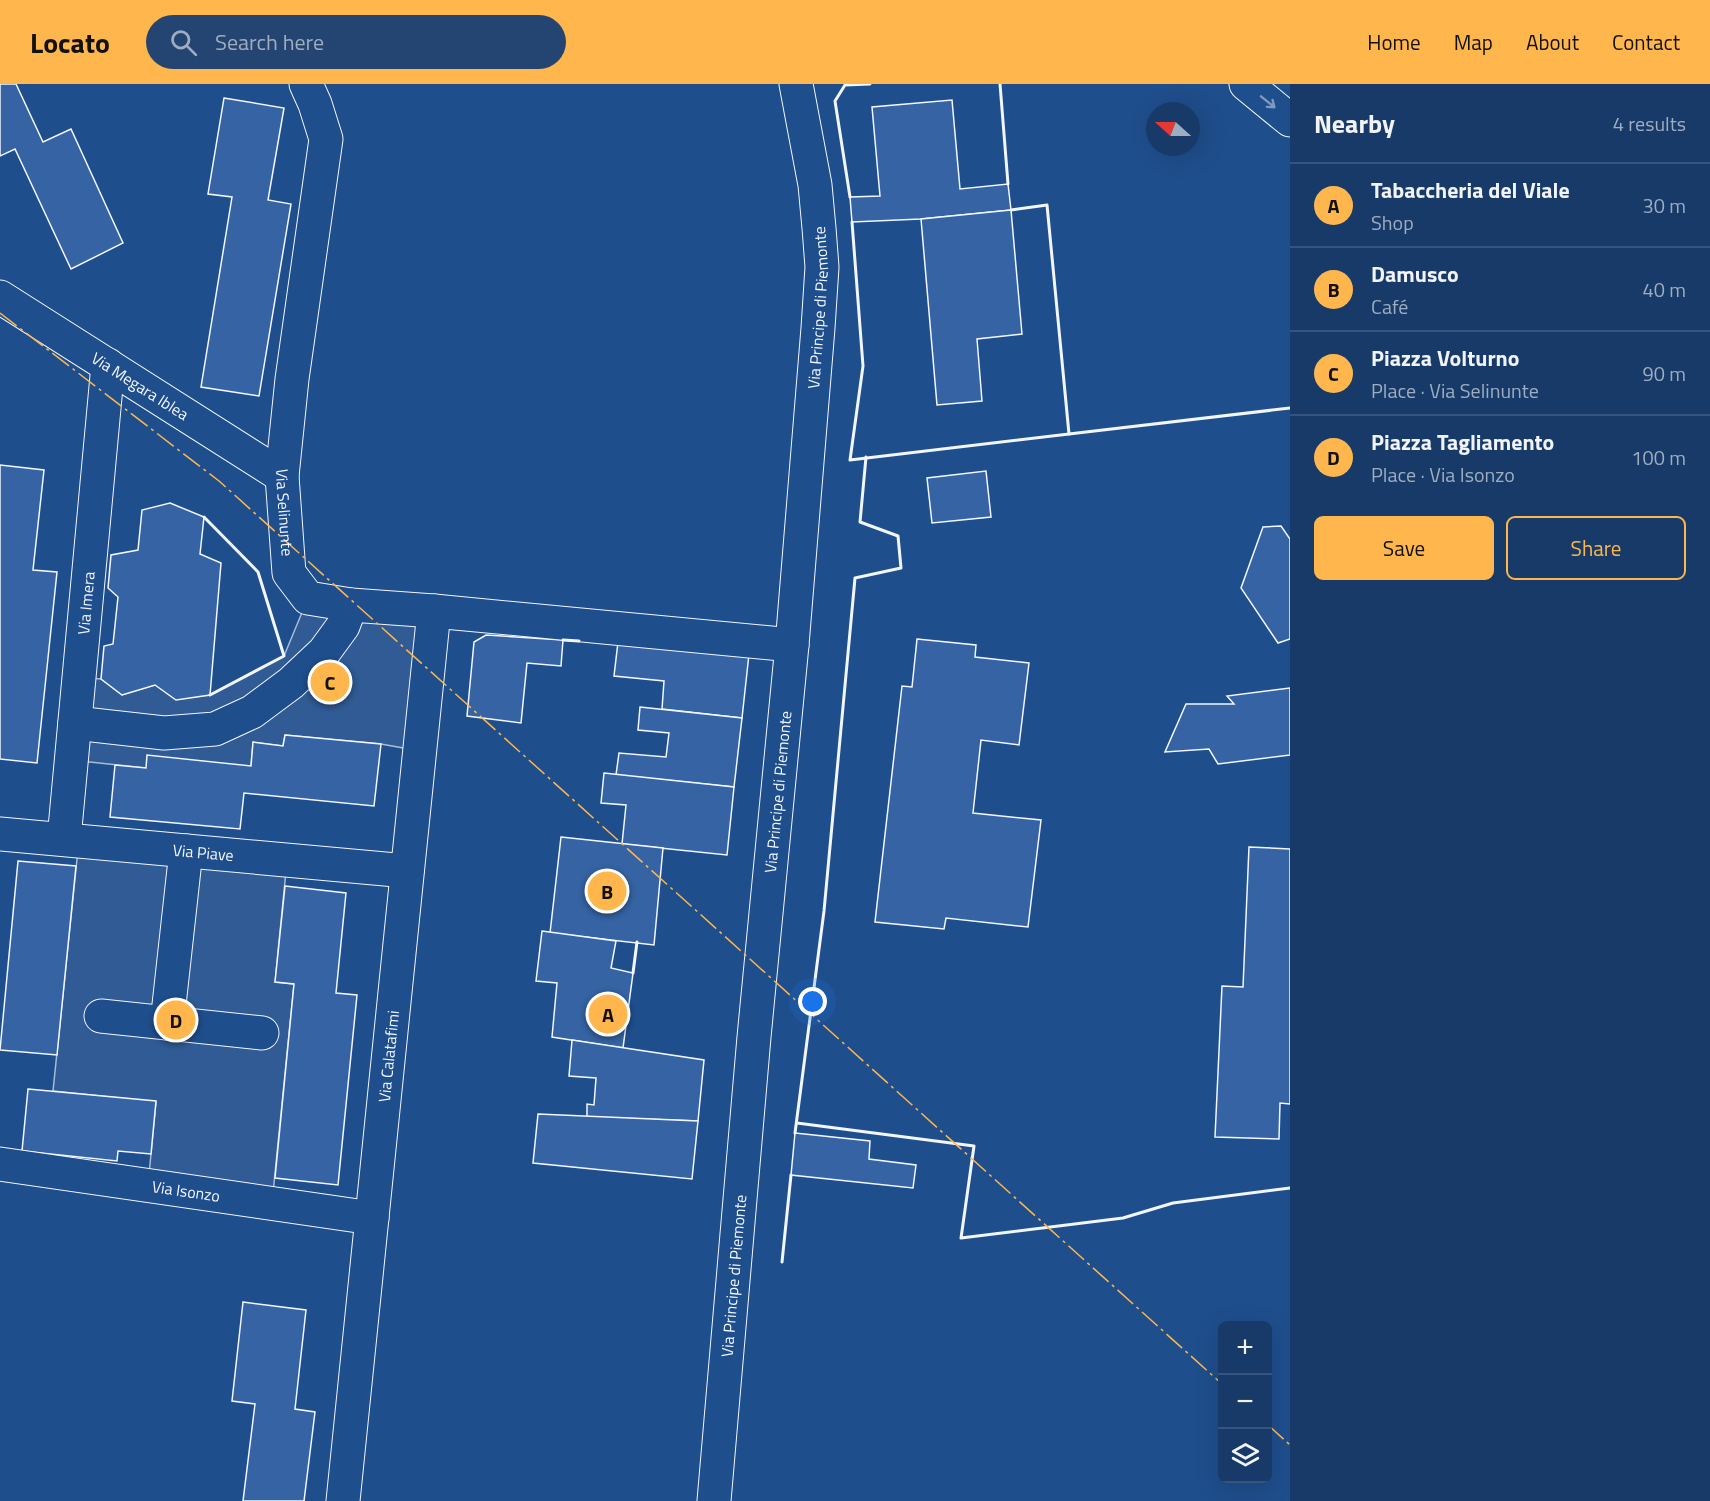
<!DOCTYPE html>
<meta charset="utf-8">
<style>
body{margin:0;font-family:"Titillium Web",sans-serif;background:#244571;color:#f1f3f6}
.controls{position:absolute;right:18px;bottom:18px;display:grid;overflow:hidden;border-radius:9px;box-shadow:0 6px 24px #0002}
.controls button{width:54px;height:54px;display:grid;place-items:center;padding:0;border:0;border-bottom:2px solid #36547d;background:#173a69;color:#f1f3f6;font:30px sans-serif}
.compass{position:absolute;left:1146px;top:18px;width:54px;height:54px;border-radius:50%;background:#173a69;box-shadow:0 6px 24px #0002;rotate:291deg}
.you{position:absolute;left:813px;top:918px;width:21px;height:21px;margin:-15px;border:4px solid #fff;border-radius:50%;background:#1a73e8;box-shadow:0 0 0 9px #1a73e833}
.badge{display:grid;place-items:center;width:39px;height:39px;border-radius:50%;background:#ffb74d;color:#111;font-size:20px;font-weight:700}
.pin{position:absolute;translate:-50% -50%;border:3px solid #fff;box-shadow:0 2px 6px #0006}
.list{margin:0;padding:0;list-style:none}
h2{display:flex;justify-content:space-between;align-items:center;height:78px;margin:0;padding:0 24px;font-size:26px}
h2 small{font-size:20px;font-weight:400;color:#9eadc0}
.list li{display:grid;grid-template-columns:39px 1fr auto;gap:18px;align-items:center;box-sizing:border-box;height:84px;padding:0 24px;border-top:2px solid #36547d}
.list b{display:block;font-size:22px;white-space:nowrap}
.list p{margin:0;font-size:20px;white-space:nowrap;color:#9eadc0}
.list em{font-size:20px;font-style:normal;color:#9eadc0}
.actions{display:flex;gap:12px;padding:18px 24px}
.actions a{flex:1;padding:14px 0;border:2px solid #ffb74d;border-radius:9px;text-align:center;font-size:21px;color:#ffb74d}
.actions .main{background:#ffb74d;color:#111}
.icon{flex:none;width:33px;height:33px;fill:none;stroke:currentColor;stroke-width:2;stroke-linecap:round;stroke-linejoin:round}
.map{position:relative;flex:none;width:1290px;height:1417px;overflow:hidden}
header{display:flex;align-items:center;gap:36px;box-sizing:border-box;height:84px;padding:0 30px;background:#ffb74d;color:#111}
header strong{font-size:28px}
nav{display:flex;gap:33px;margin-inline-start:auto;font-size:21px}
.search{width:420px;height:54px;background:#244571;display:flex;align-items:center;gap:15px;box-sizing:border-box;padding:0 21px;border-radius:33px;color:#9eadc0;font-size:22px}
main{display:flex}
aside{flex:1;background:#173a69}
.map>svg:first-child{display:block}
.built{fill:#305b95;stroke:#a8bbd7;stroke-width:1.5}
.building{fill:#3563a3;stroke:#f2f6ff;stroke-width:1.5}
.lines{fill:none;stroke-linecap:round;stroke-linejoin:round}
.minor-casing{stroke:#f2f6ff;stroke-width:35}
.highway-casing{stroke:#f2f6ff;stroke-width:35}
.minor{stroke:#1f4e8c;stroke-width:33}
.highway{stroke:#1f4e8c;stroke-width:33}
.wall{stroke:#f2f6ff;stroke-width:3}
.power{stroke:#ffb74d;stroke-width:1.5;stroke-dasharray:21 4.5 3 4.5;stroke-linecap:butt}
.oneway{stroke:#7e9ac0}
.labels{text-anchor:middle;stroke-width:4.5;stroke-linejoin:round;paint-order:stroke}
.street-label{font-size:16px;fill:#f2f6ff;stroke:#1f4e8c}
</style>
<header>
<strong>Locato</strong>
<div class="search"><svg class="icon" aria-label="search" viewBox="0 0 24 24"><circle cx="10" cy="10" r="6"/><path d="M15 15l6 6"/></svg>Search here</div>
<nav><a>Home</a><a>Map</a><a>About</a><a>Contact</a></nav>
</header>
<main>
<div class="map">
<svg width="1290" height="1417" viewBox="0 0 1290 1417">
<rect width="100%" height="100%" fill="#1f4e8c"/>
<g class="built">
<polygon points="308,514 434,527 420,667 381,660 285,651 283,662 253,658 251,682 146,684 71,676 79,593 101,595 122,611 155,601 210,611 284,572"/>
<polygon points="79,756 287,777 275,898 294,900 272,1119 148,1101 156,1018 53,1007"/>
</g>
<g class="building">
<polygon points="0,0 16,0 43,58 71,45 123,159 71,185 15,65 0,72"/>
<polygon points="224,14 284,24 268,116 291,120 259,312 201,303 232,113 208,110"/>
<polygon points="952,16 960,105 1008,100 1011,126 921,135 852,138 850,113 880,112 872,23"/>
<polygon points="1011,126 1022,250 977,255 982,317 937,321 921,135"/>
<polygon points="0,381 44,386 33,486 57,488 37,679 0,675"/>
<polygon points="986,387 991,433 932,439 927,394"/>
<polygon points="170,419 204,433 200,470 221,479 210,611 176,616 155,601 122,611 101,595 104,562 113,560 118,513 108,504 111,471 138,466 142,426"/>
<polygon points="1281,442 1290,455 1290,555 1278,559 1241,504 1263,443"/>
<polygon points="486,551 563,556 561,582 527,579 521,639 467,632 474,558"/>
<polygon points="917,555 976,561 975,573 1029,579 1019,661 981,656 973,729 1041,736 1028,843 946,834 944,845 875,838 902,602 912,603"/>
<polygon points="618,558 749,570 742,634 662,625 664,597 614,592"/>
<polygon points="1290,604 1290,671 1218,680 1209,665 1165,668 1186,620 1234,620 1227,612"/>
<polygon points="640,623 742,634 734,703 616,691 619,669 666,673 669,649 638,646"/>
<polygon points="285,651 381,660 374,722 244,709 240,745 110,733 115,681 146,684 147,671 251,682 253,658 283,662"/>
<polygon points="604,689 734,703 727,771 622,760 626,721 601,719"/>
<polygon points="561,753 663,764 654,861 550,849"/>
<polygon points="1249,763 1290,765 1290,1020 1280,1019 1279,1055 1215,1053 1222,902 1243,903"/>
<polygon points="18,777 76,782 57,971 0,966"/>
<polygon points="285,802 346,809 336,909 357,911 338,1101 275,1094 294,900 275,898"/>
<polygon points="542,847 616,857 611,884 633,889 623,964 552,953 557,899 536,897"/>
<polygon points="572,956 704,976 698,1037 587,1033 587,1020 594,1021 596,994 569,992"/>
<polygon points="28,1005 156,1017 151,1070 118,1067 117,1077 22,1067"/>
<polygon points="538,1030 698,1037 692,1095 533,1079"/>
<polygon points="795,1049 870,1057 869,1075 916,1081 913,1104 791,1091"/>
<polygon points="243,1218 306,1226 295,1325 315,1328 304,1417 243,1417 255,1320 232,1317"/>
</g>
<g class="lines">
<defs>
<g id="minor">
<path id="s1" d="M306,0L315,20L326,55L292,295L282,392L289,489L308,514L351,521L434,527L792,561"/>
<path id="s2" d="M0,213L282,392"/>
<polyline points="75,639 164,649 215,645 252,628 291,599 324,568 343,542 351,521"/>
<path id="s3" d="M0,750L407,787"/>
<path id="s4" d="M64,755L108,281"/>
<polyline points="101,932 262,949"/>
<polyline points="167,939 186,767"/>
<path id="s5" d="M0,1080L372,1134"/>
<path id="s6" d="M343,1417L434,527"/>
<path id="s7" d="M714,1417L754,953L792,561L818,244L822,183L819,144L815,101L796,0"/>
</g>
<polyline id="highway" points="1246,0 1290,36"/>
</defs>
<use href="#minor" class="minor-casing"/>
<use href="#highway" class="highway-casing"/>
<use href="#minor" class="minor"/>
<use href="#highway" class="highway"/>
<g class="wall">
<polyline points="1000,0 1008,100"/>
<polyline points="850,113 835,17 845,1 870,0"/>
<polyline points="852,138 863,282 850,376 1069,350 1047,121 1011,126"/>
<polyline points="1069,350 1290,324"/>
<polyline points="204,433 258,488 284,572 210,611"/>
<polyline points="563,556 579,557"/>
<polyline points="633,889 637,858"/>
<polyline points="797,1039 974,1062 961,1154 1123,1134 1173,1119 1290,1104"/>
<polyline points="795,1049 824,827 855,494 901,484 898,452 860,438 866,373"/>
<polyline points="782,1178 791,1091"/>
</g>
<g class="power">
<polyline points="0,229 219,397 1222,1300"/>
<polyline points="1268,1341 1290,1361"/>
</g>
</g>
<defs><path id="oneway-shaft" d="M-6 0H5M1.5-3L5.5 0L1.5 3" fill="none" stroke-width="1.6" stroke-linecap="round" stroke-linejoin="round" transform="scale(1.5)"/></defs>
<use class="oneway" href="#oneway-shaft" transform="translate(1268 18) rotate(39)"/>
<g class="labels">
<g class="street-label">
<text dy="6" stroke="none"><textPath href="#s7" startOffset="1198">Via Principe di Piemonte</textPath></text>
<text dy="6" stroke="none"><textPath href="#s2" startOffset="166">Via Megara Iblea</textPath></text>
<text dy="6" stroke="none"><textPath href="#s1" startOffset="435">Via Selinunte</textPath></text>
<text dy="6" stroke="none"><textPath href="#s4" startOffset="237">Via Imera</textPath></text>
<text dy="6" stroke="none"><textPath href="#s7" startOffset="712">Via Principe di Piemonte</textPath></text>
<text dy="6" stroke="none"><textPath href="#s3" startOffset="204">Via Piave</textPath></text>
<text dy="6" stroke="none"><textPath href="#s6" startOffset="447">Via Calatafimi</textPath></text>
<text dy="6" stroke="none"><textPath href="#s5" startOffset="188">Via Isonzo</textPath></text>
<text dy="6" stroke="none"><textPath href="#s7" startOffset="226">Via Principe di Piemonte</textPath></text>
</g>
</g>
</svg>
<div class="controls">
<button>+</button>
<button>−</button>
<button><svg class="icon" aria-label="layers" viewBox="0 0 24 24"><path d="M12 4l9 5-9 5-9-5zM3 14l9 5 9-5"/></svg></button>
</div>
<svg class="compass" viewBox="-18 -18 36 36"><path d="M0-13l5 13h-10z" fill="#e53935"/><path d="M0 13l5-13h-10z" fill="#9eadc0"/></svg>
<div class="you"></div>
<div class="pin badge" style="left:608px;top:930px">A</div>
<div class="pin badge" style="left:607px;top:807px">B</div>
<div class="pin badge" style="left:330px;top:598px">C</div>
<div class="pin badge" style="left:176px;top:936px">D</div>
</div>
<aside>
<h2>Nearby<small>4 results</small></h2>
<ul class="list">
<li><span class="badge">A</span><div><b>Tabaccheria del Viale</b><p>Shop</p></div><em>30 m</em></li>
<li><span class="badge">B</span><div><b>Damusco</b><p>Café</p></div><em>40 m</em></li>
<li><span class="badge">C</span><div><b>Piazza Volturno</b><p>Place · Via Selinunte</p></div><em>90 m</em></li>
<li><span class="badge">D</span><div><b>Piazza Tagliamento</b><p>Place · Via Isonzo</p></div><em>100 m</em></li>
</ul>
<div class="actions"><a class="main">Save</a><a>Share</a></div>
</aside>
</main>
